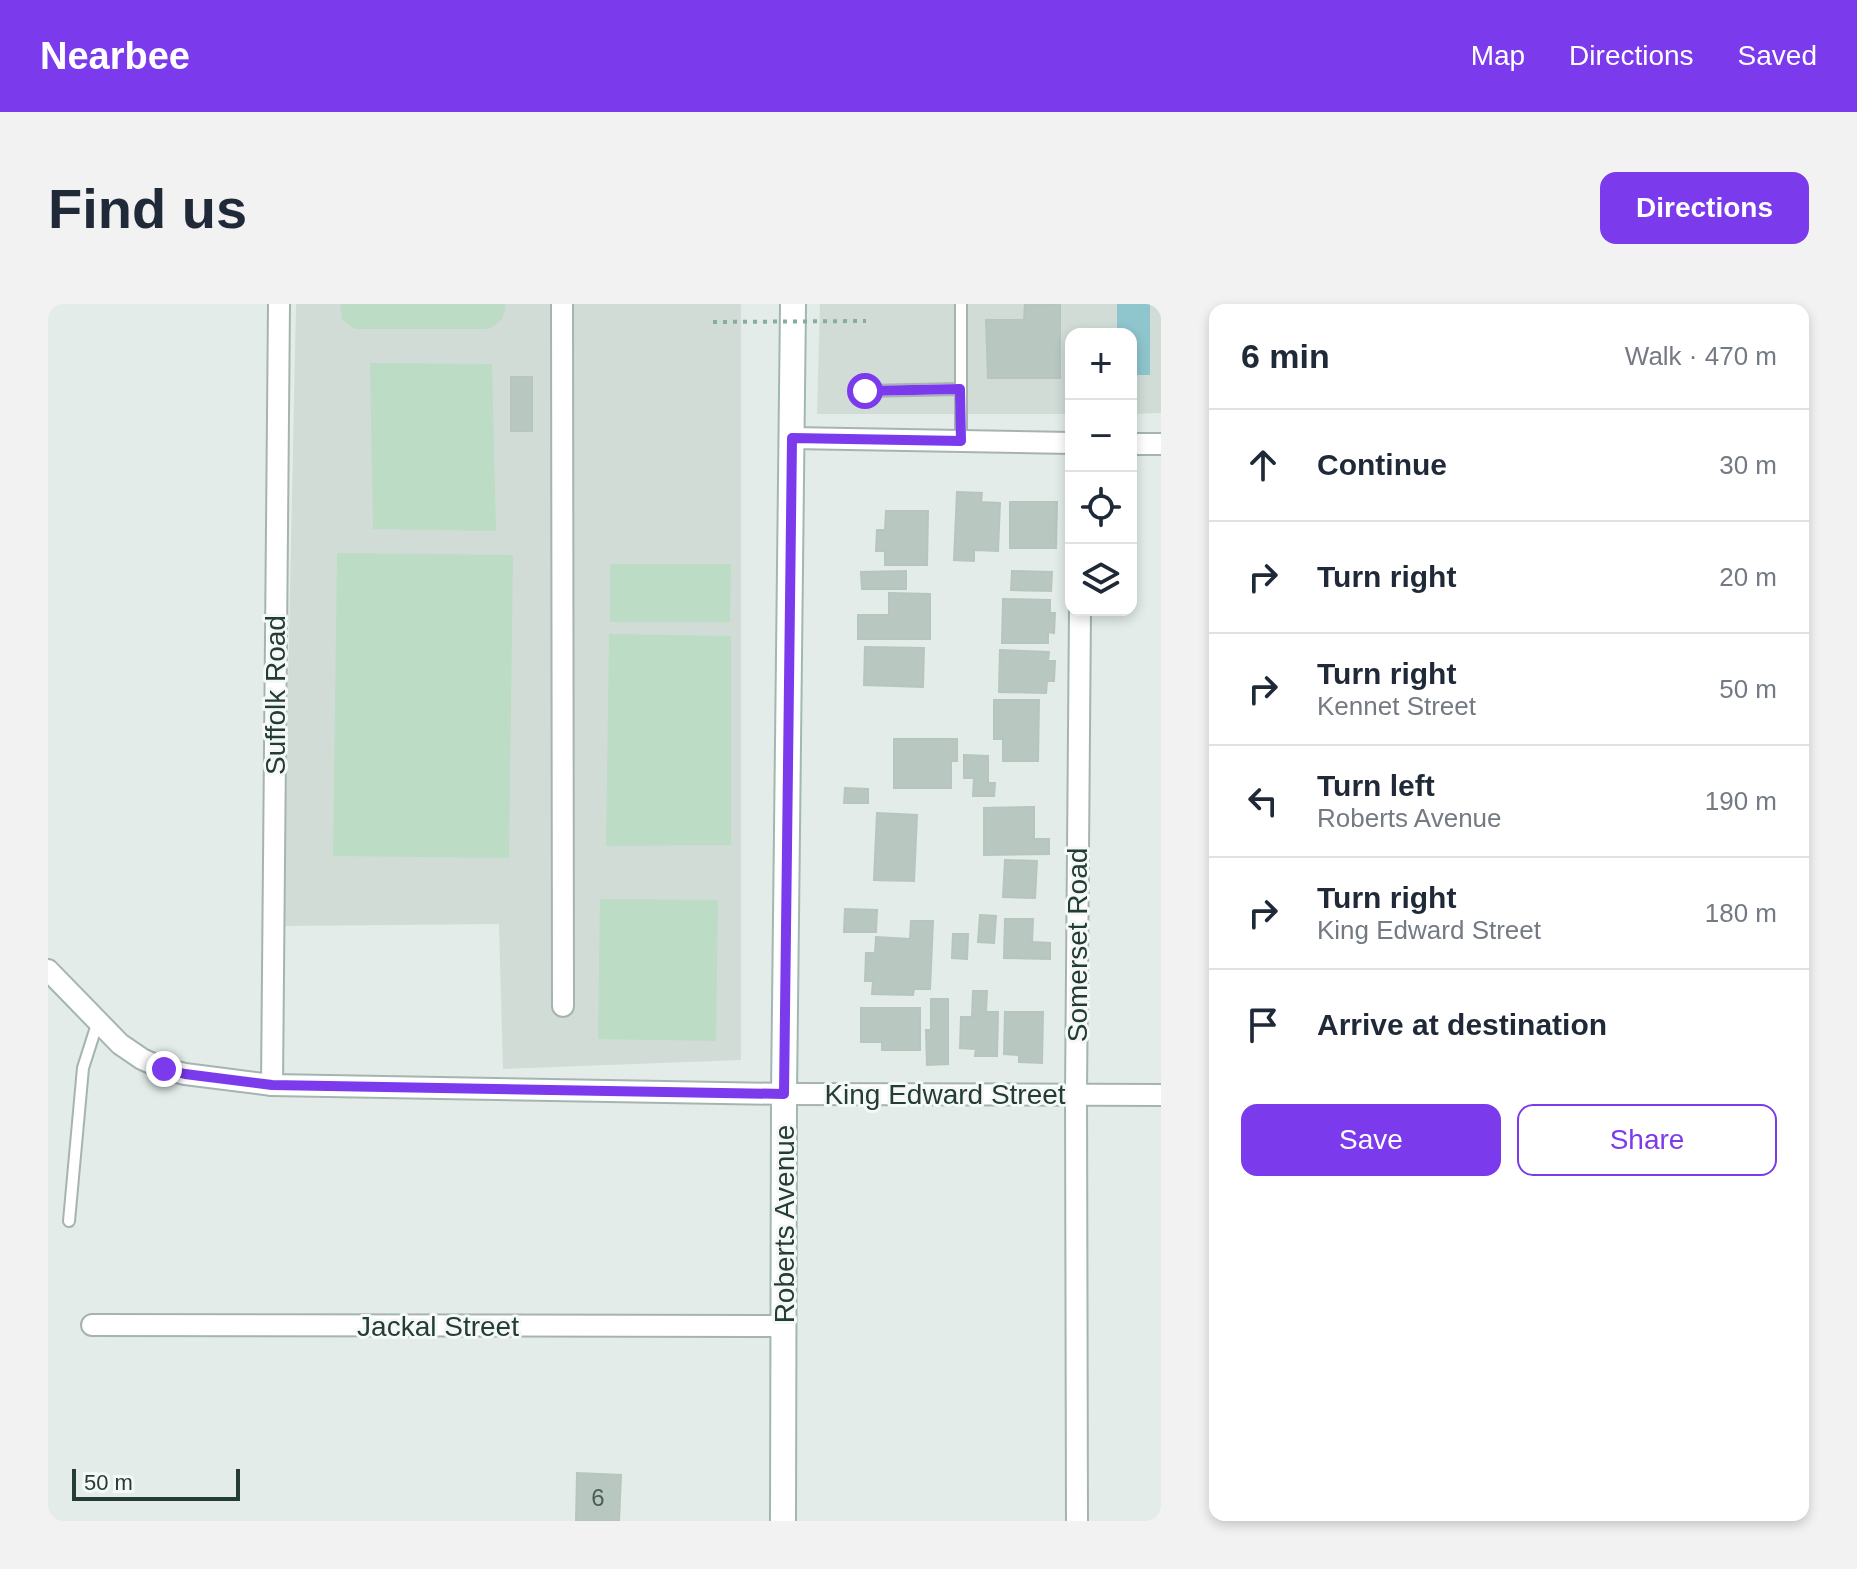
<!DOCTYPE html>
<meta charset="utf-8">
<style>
body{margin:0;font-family:Arial,sans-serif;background:#f2f2f3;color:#1f2937}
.controls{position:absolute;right:24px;top:24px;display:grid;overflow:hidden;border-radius:16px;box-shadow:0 4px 12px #0003}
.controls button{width:72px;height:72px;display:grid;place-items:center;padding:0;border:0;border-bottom:2px solid #e0e1e3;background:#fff;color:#1f2937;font:40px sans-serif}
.scale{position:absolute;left:24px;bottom:20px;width:168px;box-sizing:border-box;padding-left:8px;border:4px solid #243c35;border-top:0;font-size:22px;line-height:28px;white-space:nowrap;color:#243c35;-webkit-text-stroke:6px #f4f9f6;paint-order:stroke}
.stop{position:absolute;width:24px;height:24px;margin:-18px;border:6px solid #7c3aed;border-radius:50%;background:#fff}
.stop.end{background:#7c3aed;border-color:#fff;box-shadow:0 2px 8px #0008}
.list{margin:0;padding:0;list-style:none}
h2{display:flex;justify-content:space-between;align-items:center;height:104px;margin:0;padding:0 32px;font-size:34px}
h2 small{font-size:26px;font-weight:400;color:#747a83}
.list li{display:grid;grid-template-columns:52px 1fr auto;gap:24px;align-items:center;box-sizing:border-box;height:112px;padding:0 32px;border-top:2px solid #e0e1e3}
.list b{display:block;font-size:30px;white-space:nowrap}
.list p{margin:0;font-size:26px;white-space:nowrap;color:#747a83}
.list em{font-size:26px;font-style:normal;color:#747a83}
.actions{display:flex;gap:16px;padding:24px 32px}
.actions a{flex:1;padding:18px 0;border:2px solid #7c3aed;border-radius:16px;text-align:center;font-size:28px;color:#7c3aed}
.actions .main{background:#7c3aed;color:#fff}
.icon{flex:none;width:44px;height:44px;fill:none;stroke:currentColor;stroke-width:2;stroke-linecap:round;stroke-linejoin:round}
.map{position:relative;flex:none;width:1113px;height:1217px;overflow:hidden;border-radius:16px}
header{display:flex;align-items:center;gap:48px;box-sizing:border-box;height:112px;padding:0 40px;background:#7c3aed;color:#fff}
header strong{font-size:38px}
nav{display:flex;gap:44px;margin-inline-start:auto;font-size:28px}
.intro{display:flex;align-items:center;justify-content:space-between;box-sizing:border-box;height:192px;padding:0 48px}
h1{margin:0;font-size:56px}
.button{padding:20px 36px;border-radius:16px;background:#7c3aed;color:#fff;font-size:28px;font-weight:700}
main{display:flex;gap:48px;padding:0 48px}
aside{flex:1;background:#fff;border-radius:16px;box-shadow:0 4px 12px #0003}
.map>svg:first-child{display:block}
.built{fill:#d1dcd7}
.green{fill:#bddcc5}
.water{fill:#8fc5cd}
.building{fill:#b9c7c1;stroke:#b6c5bf;stroke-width:2}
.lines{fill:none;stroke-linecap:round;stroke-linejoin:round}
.lane-casing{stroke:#a6b4af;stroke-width:14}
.street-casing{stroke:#a6b4af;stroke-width:24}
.secondary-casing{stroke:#a2b7af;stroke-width:28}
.lane{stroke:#fff;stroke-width:10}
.street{stroke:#fff;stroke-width:20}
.secondary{stroke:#fff;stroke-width:24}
.path-bridge{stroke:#86aea0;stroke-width:4;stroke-dasharray:4 6;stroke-linecap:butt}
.route{stroke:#7c3aed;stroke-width:10}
.labels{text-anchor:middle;stroke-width:6;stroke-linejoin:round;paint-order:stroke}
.number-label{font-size:24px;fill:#495f58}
.street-label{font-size:28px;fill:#243c35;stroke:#f4f9f6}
</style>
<header>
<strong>Nearbee</strong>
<nav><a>Map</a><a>Directions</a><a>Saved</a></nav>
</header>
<div class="intro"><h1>Find us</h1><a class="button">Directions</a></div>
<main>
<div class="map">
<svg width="1113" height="1217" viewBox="0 0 1113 1217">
<rect width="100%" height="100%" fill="#e3ece8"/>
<g class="built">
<polygon points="248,0 693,0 693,756 455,765 451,620 235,622"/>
<polygon points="772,0 1113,0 1113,109 1083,110 1083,30 1023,30 1023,110 769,110"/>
</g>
<g class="green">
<path d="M292,0H457C457,14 452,20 439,25H307L294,16Z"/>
<polygon points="322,59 444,60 448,227 325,225"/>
<polygon points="289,249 465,251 461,554 285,552"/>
<polygon points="562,260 683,260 682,318 562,318"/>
<polygon points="561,330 683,332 683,541 558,542"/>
<polygon points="552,595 670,596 668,737 550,735"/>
</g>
<polygon class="water" points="1069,0 1102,0 1102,71 1083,71 1083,30 1069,30"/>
<g class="building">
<polygon points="977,0 1012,1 1012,74 940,74 938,16 976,16"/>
<rect x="463" y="73" width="21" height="54"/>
<polygon points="909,188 934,189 933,198 952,199 950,247 926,246 926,257 906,256"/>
<polygon points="962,198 1009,198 1008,244 962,244"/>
<polygon points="838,207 880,207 879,261 837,261 837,247 828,247 829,226 837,226"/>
<polygon points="858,267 858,285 814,285 813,268"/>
<polygon points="964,267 1004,268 1003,287 963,286"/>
<polygon points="841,289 882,290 882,335 810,335 810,311 841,311"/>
<polygon points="955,295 1002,296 1002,309 1007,309 1006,329 1000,328 1000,339 954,339"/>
<polygon points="817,343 876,344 875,383 816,381"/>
<polygon points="952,346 1001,348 1000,357 1007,357 1006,377 999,377 998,389 951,388"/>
<polygon points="946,396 991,396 990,457 955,457 955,435 946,435"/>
<polygon points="846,435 909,435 909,457 903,457 903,484 846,484"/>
<polygon points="916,451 940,452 940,479 947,479 946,492 925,492 926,474 916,474"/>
<polygon points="797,484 820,485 820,499 796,499"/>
<polygon points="986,503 986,535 1001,535 1001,550 936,551 936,504"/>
<polygon points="829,509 869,511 866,577 826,576"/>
<polygon points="957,556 989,557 987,594 955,593"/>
<polygon points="797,605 829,606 828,628 796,628"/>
<polygon points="932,611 948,612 946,639 930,638"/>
<polygon points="957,615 985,615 984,638 1002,639 1002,655 956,654"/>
<polygon points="863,617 885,617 882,685 866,685 865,691 824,690 825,677 817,677 818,649 827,649 828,633 862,635"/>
<polygon points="905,630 920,630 919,655 904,654"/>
<polygon points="925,687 939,687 938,708 950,708 949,752 927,752 928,745 912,744 913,713 924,713"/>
<polygon points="883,695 900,695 900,760 879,761 878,726 883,726"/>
<polygon points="813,704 872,704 872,746 834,746 834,738 813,738"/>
<polygon points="957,708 995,708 994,759 971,758 971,751 956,750"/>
<polygon points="529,1169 573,1171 571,1217 528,1217"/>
</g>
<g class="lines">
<defs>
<g id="lane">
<polyline points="817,87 912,85"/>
<polyline points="913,137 913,0"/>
<polyline points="21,917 35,764 50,717"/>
</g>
<g id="street">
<polyline points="514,0 515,702"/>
<polyline points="744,134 1023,139"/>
<polyline points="1083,140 1113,140"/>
<polyline points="0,666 72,740 94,755 116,765 137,770 224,781 736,790 1113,791"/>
<polyline points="224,781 231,0"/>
<polyline points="44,1021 736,1022"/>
<polyline points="1029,1217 1028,790 1032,306"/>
</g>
<polyline id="secondary" points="735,1217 736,790 745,0"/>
</defs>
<use href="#lane" class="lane-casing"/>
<use href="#street" class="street-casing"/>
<use href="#secondary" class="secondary-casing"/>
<use href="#lane" class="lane"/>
<use href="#street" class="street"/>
<use href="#secondary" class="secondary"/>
<polyline class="path-bridge" points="665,18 818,17"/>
</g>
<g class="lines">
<polyline class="route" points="116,765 137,770 224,781 736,790 744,134 913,137 912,85 817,87"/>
</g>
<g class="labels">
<g class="number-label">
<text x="550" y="1202">6</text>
</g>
<g class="street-label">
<text transform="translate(227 391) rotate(-90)" y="10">Suffolk Road</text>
<text transform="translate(1029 641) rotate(-90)" y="10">Somerset Road</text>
<text x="897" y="800">King Edward Street</text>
<text transform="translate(736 920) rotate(-90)" y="10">Roberts Avenue</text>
<text x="390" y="1032">Jackal Street</text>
</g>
</g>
</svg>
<div class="controls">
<button>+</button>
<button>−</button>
<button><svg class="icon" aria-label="locate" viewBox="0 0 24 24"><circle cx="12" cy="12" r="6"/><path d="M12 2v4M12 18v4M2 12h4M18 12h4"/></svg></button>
<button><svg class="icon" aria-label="layers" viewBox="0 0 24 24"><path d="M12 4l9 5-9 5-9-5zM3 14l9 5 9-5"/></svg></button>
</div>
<div class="scale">50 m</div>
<div class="stop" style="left:817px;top:87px"></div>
<div class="stop end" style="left:116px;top:765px"></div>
</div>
<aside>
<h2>6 min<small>Walk · 470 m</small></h2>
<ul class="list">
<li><svg class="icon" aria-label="ahead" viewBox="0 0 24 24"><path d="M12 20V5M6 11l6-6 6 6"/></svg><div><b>Continue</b></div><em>30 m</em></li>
<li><svg class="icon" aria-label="right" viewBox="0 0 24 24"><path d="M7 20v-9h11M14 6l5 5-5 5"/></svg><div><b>Turn right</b></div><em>20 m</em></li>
<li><svg class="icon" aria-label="right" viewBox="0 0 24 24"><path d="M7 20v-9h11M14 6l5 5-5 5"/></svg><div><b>Turn right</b><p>Kennet Street</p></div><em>50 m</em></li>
<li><svg class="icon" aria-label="left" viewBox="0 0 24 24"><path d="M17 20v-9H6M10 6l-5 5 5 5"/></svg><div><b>Turn left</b><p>Roberts Avenue</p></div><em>190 m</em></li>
<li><svg class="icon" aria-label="right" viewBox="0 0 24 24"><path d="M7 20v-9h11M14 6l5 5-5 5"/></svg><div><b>Turn right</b><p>King Edward Street</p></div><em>180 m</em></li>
<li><svg class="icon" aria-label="arrive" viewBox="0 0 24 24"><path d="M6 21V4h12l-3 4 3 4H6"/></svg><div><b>Arrive at destination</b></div></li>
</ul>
<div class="actions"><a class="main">Save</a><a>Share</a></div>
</aside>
</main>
